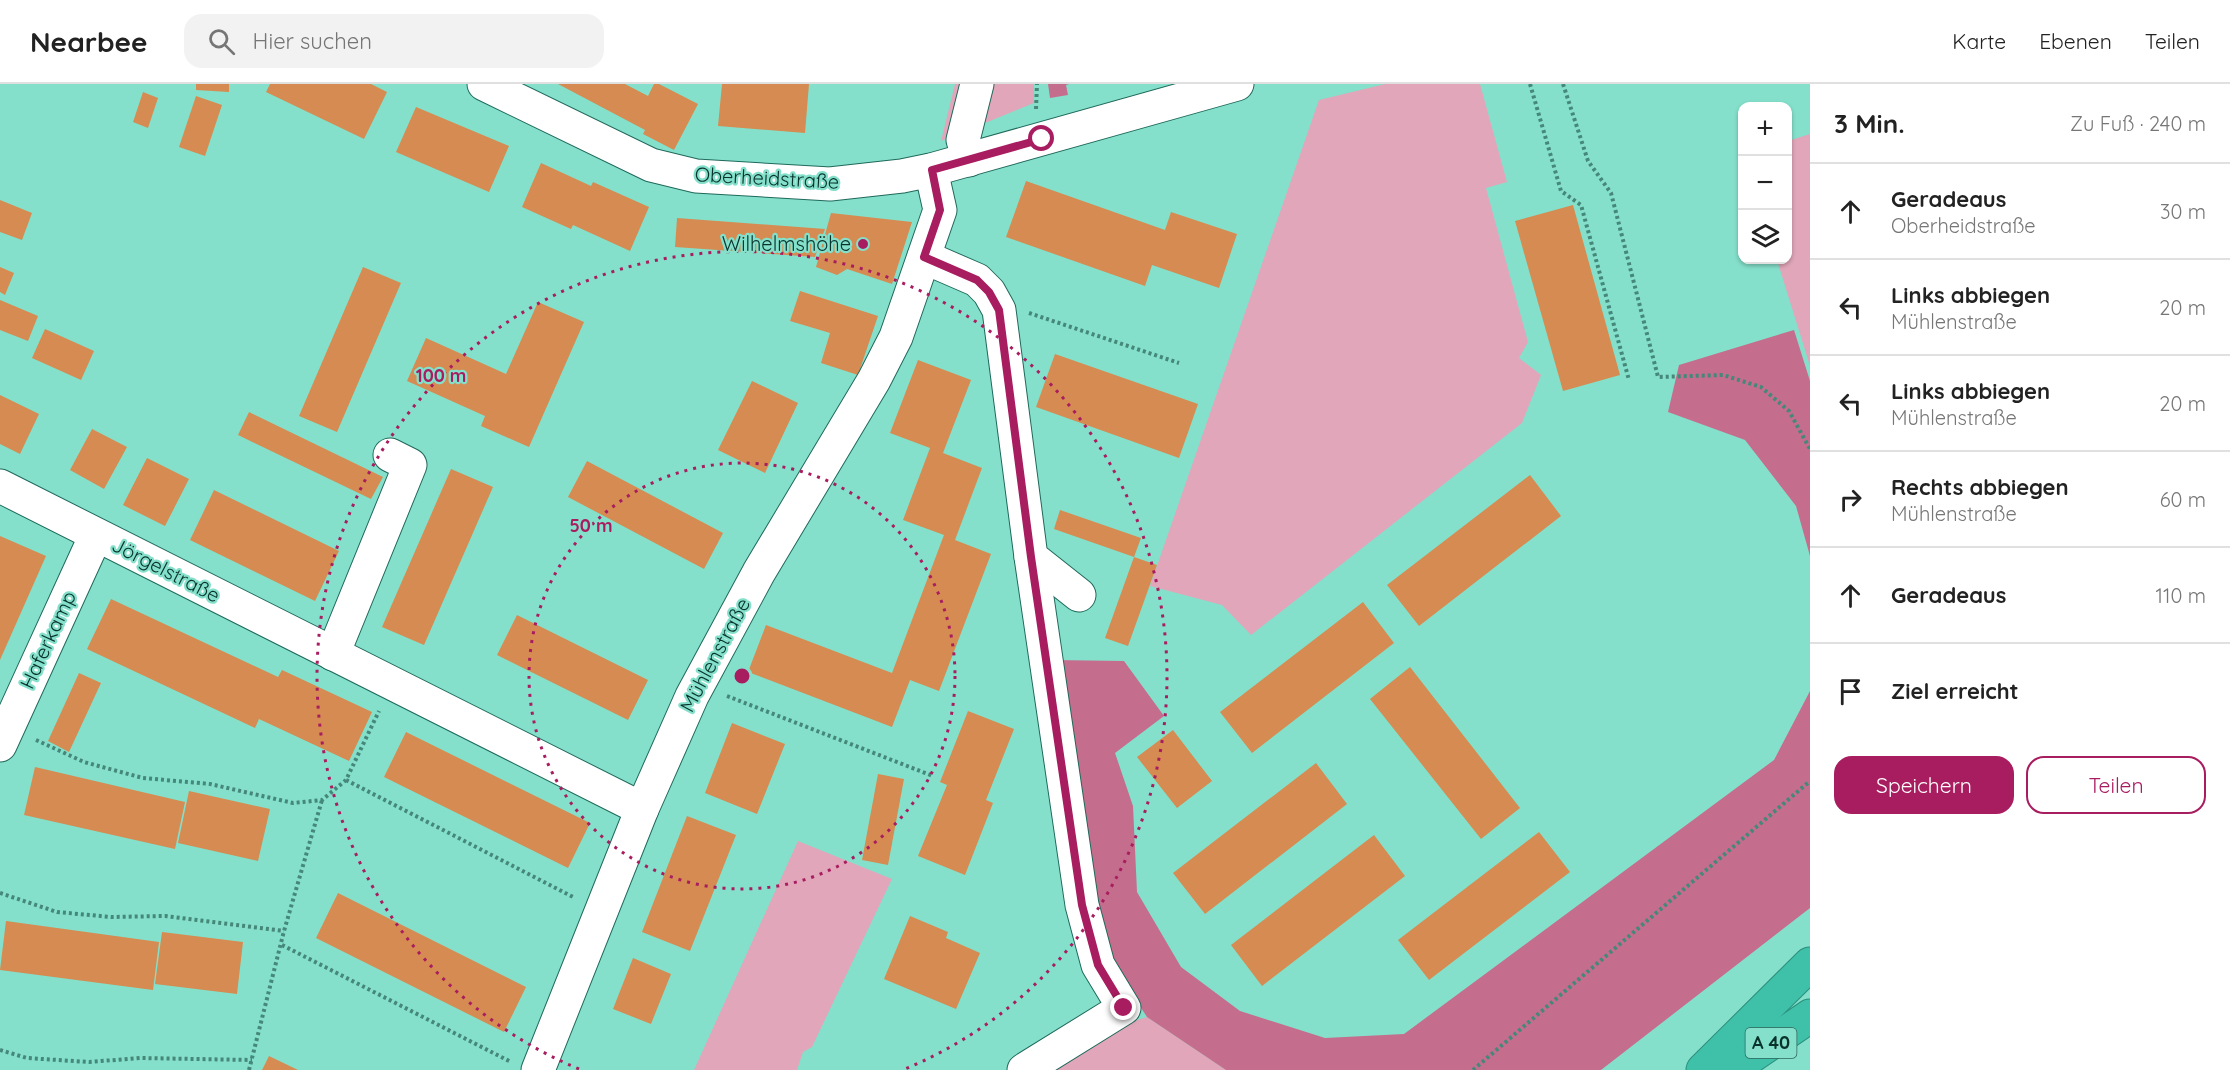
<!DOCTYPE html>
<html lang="de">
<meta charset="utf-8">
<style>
body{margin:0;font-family:Quicksand,sans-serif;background:#f2f2f2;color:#222}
.controls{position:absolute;right:18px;top:18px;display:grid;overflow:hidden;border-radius:12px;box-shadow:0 2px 4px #0004}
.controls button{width:54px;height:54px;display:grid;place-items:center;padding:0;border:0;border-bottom:2px solid #e0e0e0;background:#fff;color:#222;font:30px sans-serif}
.stop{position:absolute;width:18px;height:18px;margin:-14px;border:4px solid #a81d60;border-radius:50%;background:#fff}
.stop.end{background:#a81d60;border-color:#fff;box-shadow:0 2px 6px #0008}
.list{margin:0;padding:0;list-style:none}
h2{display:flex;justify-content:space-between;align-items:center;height:78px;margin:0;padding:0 24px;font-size:26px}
h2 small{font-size:20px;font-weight:400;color:#767676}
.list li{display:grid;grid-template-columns:39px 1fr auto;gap:18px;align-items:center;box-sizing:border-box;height:96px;padding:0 24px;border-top:2px solid #e0e0e0}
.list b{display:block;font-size:22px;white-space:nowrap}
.list p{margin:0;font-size:20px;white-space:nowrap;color:#767676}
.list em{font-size:20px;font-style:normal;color:#767676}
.actions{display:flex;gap:12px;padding:18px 24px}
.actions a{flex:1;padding:14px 0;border:2px solid #a81d60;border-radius:18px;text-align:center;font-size:21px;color:#a81d60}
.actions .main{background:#a81d60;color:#fff}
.icon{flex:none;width:33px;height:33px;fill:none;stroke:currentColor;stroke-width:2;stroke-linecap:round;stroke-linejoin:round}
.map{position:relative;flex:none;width:1810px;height:986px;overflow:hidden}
header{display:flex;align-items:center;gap:36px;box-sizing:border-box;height:84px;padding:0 30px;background:#fff;border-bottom:2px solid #e0e0e0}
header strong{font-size:28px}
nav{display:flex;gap:33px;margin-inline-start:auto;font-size:21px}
.search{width:420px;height:54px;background:#f2f2f2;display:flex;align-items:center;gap:15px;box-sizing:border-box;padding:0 21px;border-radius:18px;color:#767676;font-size:22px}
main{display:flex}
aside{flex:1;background:#fff}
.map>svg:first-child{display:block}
.green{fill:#e1a6b9}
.forest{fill:#c56d8d}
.building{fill:#d58b51}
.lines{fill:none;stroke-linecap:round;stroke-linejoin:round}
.minor-casing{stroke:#1f695b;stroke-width:35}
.highway-casing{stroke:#2c8e7c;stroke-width:35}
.path{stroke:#458779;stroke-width:4;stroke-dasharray:3 3;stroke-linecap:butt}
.minor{stroke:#fff;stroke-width:33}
.highway{stroke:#3fc0a8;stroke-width:33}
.route{stroke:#a81d60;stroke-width:8}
.ring{fill:none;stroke:#a81d60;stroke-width:3;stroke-dasharray:3 6}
.poi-dot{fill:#a81d60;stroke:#84e0cb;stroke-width:2}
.labels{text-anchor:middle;stroke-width:4.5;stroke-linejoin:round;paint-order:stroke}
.shield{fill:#84e0cb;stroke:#2e665b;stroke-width:1.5}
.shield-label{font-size:18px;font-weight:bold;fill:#09322b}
.street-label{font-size:20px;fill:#09322b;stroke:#84e0cb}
.poi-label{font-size:20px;fill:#09322b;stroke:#84e0cb;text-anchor:end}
.centre{fill:#a81d60;stroke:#84e0cb;stroke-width:3}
.ring-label{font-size:18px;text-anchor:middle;font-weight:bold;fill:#a81d60;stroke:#84e0cb;stroke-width:4.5;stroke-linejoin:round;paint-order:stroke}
</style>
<header>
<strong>Nearbee</strong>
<div class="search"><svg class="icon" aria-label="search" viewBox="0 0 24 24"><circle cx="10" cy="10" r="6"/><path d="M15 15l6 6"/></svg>Hier suchen</div>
<nav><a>Karte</a><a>Ebenen</a><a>Teilen</a></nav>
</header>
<main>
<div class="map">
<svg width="1810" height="986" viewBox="0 0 1810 986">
<rect width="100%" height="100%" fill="#84e0cb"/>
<g class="green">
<polygon points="955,0 1034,0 1034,19 941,57"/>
<polygon points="1385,0 1480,0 1507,98 1486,104 1528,258 1519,274 1541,291 1522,339 1251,551 1222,521 1150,502 1319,16"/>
<polygon points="1810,50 1810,282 1777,176 1788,176 1788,57"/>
<polygon points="798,757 892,795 812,963 803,968 797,986 694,986"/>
<polygon points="1147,933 1226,986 1049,986 1121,941"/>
</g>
<g class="forest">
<polygon points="1048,0 1069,0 1066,1 1068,11 1050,14"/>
<polygon points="1794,246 1810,297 1810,472 1796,422 1745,356 1668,328 1679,281"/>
<polygon points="1052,576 1124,577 1164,632 1115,669 1133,722 1137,808 1181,883 1240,927 1325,954 1404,950 1774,676 1810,607 1810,824 1601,986 1226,986 1147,933 1101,862"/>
</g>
<g class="building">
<polygon points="196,0 229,0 229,8 196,6"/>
<polygon points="270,0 371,0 387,8 364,55 266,8"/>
<polygon points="558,0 625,0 648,12 654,0 659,0 698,20 674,66 643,50 645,46"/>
<polygon points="722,0 809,0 805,49 718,42"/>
<polygon points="143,8 158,14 148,44 133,38"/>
<polygon points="196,12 222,21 205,72 179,63"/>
<polygon points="416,23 509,62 489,108 396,68"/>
<polygon points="541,79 591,102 593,98 649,123 630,167 573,141 571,145 522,123"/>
<polygon points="1026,97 1165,146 1171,128 1237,150 1219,204 1152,181 1145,202 1006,153"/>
<polygon points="0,116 32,129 22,156 0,148"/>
<polygon points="1573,121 1620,291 1563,307 1515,137"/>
<polygon points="831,129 912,138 892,200 847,185 837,191 816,183"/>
<polygon points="677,134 825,145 815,173 675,163"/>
<polygon points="0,183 14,189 5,211 0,208"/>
<polygon points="363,183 401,199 337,348 299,332"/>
<polygon points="800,207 878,232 858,291 821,279 830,249 790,237"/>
<polygon points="0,216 38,232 28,257 0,246"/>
<polygon points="538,218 584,238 529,363 481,342 485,332 407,297 426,254 506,290"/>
<polygon points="45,245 94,267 81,296 32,274"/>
<polygon points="1055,270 1198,320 1179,374 1036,323"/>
<polygon points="918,276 971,296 943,369 982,384 955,456 991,470 939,607 910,596 892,643 748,588 766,541 892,589 944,451 903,436 930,364 890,349"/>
<polygon points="752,297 798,319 765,389 718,366"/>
<polygon points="0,311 39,330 20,370 0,360"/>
<polygon points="249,328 383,393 371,415 238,351"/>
<polygon points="92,345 127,363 104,405 70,386"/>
<polygon points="147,374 189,395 165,442 123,421"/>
<polygon points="587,377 723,449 704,485 568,413"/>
<polygon points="451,385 493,403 424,561 382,543"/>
<polygon points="1530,391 1561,432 1419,542 1387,501"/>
<polygon points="214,406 339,467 315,517 190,456"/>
<polygon points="1060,426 1141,454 1134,473 1054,445"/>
<polygon points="0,452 46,472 0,576"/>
<polygon points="1134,473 1157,481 1128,562 1105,554"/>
<polygon points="111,515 278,593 282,586 372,628 349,677 259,635 255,644 87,565"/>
<polygon points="1363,518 1394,559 1252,669 1220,628"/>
<polygon points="517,531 648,596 628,636 497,571"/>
<polygon points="1410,583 1520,724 1481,755 1370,615"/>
<polygon points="79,589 101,599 69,668 48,657"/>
<polygon points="968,627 1014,645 986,716 993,719 965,791 918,772 947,701 940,698"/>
<polygon points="732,639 785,660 757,730 705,709"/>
<polygon points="1173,646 1212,697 1177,724 1137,673"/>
<polygon points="406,648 590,739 568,784 384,693"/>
<polygon points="1316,679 1347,720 1205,830 1173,789"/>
<polygon points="35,683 185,718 175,765 24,731"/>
<polygon points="878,690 904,695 888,781 862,776"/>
<polygon points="189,707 270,725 258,777 178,759"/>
<polygon points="687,732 736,751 690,867 642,848"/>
<polygon points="1539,748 1570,788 1429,896 1398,856"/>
<polygon points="1374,751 1405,792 1262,902 1231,861"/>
<polygon points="338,809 526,903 504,948 316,854"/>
<polygon points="910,832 948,848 946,854 980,869 956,925 884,895"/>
<polygon points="6,837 159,858 153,906 0,886"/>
<polygon points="162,848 243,858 237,910 155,900"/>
<polygon points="633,874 671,890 651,940 613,925"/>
<polygon points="269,972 298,986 262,986"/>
</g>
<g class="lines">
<defs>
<g id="minor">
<polyline points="484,0 651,81 696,92 830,100 902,92 931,86 1237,0"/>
<polyline points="969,76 963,56 977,0"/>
<polyline points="924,173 977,196 989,208 999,226 1031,473 1079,511"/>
<polyline points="0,402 642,725"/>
<polyline points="333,570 410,381 390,371"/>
<polyline points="0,661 96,451"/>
<polyline points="538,986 642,725 692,612 759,488 874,296 896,253 940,126 931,86"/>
<polyline points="1024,986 1124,924 1098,881 1082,821 1031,473"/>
</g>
<g id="highway">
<polyline points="1703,986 1810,880"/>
<polyline points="1731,986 1810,932"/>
</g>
</defs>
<use href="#minor" class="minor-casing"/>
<use href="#highway" class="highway-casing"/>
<g class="path">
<polyline points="1530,0 1561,107 1581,121 1629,296"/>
<polyline points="1563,0 1588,77 1611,109 1658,293 1723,291 1761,303 1789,327 1810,365"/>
<polyline points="1036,25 1037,0"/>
<polyline points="1029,229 1179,279"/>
<polyline points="727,612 933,692"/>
<polyline points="36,656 84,678 143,694 210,700 293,719 322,716 346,696 379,627"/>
<polyline points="346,696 575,814"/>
<polyline points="0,809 57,828 111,833 165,832 284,847"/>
<polyline points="282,861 511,978"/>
<polyline points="0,966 27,974 89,978 140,974 252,976"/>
<polyline points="249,986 284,847 322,716"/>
<polyline points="1473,986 1810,697"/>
</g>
<use href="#minor" class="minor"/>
<use href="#highway" class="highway"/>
</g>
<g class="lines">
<polyline class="route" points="1042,55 932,86 940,126 924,173 977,196 989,208 999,226 1031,473 1082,821 1098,881 1124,924"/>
</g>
<g class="ring">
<circle cx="742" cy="592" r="213"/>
<path d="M579 985A425 425 0 1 1 905 985"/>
</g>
<circle class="poi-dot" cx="863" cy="160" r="6"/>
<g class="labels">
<rect class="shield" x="1745.5" y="944" width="51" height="30" rx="4.5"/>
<g class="shield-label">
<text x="1771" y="965">A 40</text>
</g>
<g class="street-label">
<text transform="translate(767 94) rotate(3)" y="7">Oberheidstraße</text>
<text transform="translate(166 486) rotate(27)" y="7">Jörgelstraße</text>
<text transform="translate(48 556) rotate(-65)" y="7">Haferkamp</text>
<text transform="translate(715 571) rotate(-62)" y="7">Mühlenstraße</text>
</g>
<g class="poi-label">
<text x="851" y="167">Wilhelmshöhe</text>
</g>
</g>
<circle cx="742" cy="592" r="9" class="centre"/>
<g class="ring-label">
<text x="441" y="298">100 m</text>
<text x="591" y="448">50 m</text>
</g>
</svg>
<div class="controls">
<button>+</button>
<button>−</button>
<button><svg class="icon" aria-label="layers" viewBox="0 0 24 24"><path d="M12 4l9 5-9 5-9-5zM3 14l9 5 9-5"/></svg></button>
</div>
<div class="stop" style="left:1042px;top:55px"></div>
<div class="stop end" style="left:1124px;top:924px"></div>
</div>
<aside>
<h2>3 Min.<small>Zu Fuß · 240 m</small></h2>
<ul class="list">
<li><svg class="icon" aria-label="ahead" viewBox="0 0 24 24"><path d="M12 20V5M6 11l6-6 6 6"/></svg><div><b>Geradeaus</b><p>Oberheidstraße</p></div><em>30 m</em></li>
<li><svg class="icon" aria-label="left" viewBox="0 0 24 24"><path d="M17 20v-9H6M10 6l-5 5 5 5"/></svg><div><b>Links abbiegen</b><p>Mühlenstraße</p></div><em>20 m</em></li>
<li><svg class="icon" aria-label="left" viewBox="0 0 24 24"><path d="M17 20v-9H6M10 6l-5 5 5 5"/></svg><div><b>Links abbiegen</b><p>Mühlenstraße</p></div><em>20 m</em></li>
<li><svg class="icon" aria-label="right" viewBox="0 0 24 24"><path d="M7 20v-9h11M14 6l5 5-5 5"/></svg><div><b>Rechts abbiegen</b><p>Mühlenstraße</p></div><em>60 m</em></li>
<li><svg class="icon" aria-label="ahead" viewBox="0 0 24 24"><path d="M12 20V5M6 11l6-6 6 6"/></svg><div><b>Geradeaus</b></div><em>110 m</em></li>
<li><svg class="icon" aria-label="arrive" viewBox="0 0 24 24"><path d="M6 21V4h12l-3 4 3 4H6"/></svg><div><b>Ziel erreicht</b></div></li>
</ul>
<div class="actions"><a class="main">Speichern</a><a>Teilen</a></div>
</aside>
</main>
